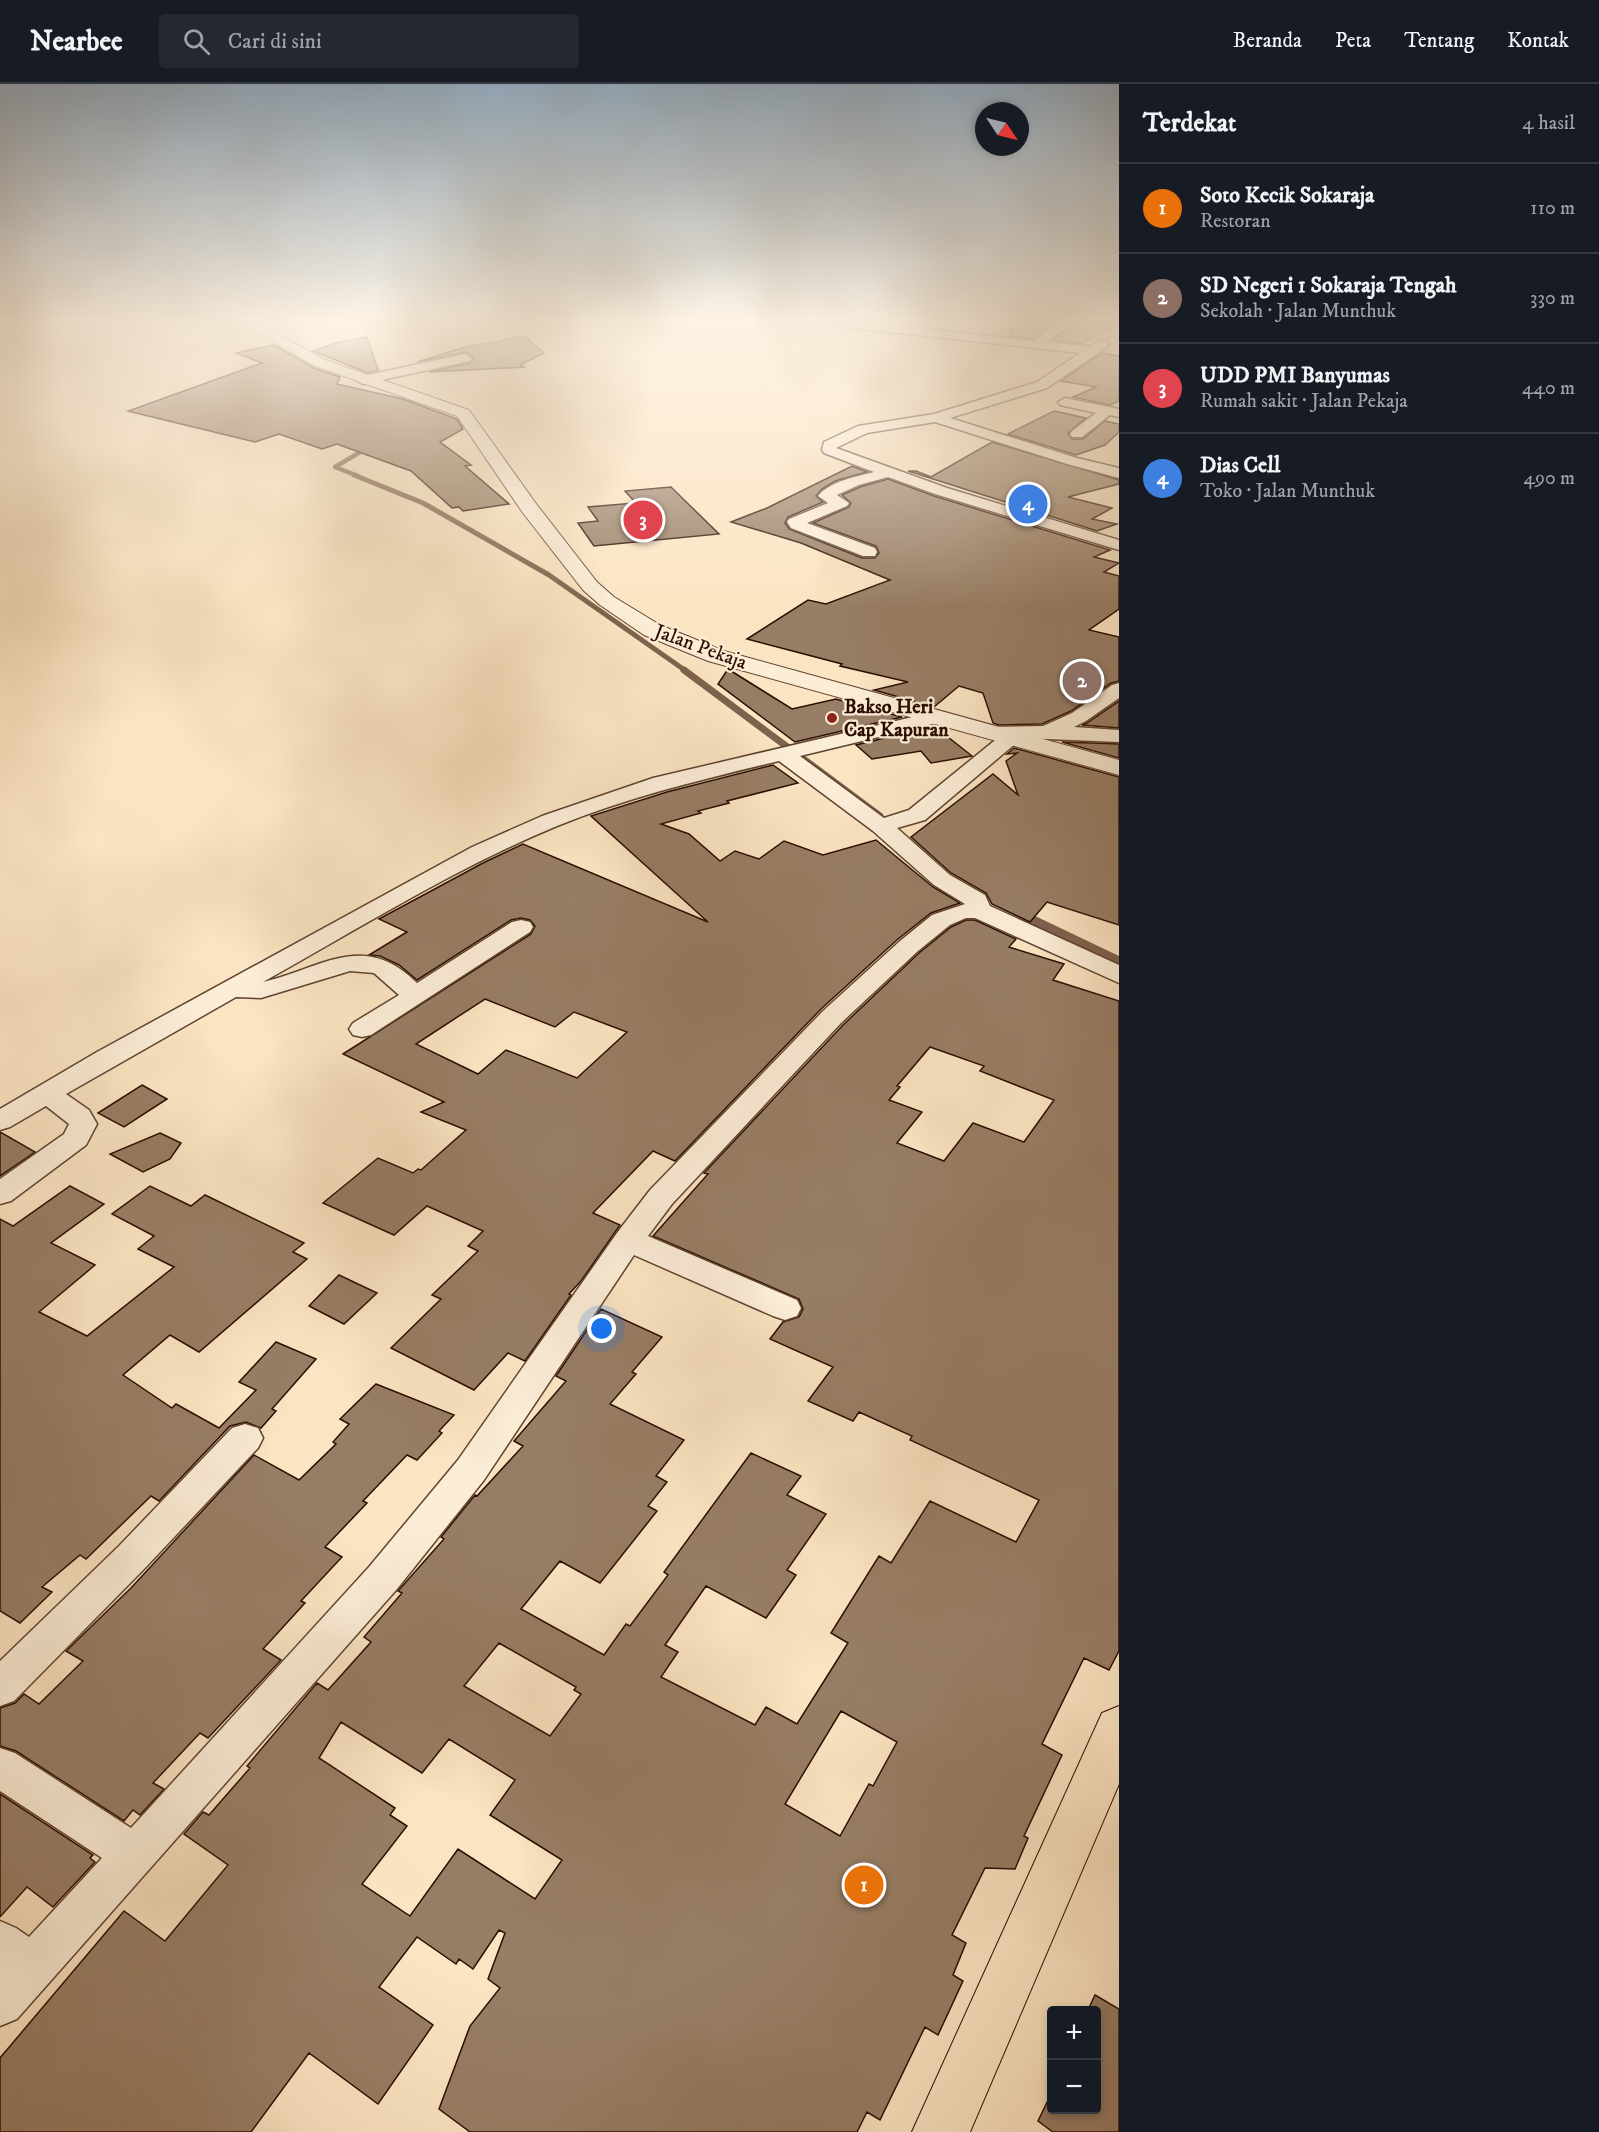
<!DOCTYPE html>
<html lang="id">
<meta charset="utf-8">
<style>
body{margin:0;font-family:"IM FELL DW Pica",serif;background:#242831;color:#f1f3f6}
.controls{position:absolute;right:18px;bottom:18px;display:grid;overflow:hidden;border-radius:6px;box-shadow:0 3px 9px #0003}
.controls button{width:54px;height:54px;display:grid;place-items:center;padding:0;border:0;border-bottom:2px solid #363941;background:#171b24;color:#f1f3f6;font:30px sans-serif}
.compass{position:absolute;left:975px;top:18px;width:54px;height:54px;border-radius:50%;background:#171b24;box-shadow:0 3px 9px #0003;rotate:125deg}
.you{position:absolute;left:602px;top:1245px;width:21px;height:21px;margin:-15px;border:4px solid #fff;border-radius:50%;background:#1a73e8;box-shadow:0 0 0 9px #1a73e833}
.badge{display:grid;place-items:center;width:39px;height:39px;border-radius:50%;background:#0b8043;color:#fff;font-size:20px;font-weight:700}
.pin{position:absolute;translate:-50% -50%;border:3px solid #fff;box-shadow:0 2px 6px #0006}
.list{margin:0;padding:0;list-style:none}
h2{display:flex;justify-content:space-between;align-items:center;height:78px;margin:0;padding:0 24px;font-size:26px}
h2 small{font-size:20px;font-weight:400;color:#9ea1a6}
.list li{display:grid;grid-template-columns:39px 1fr auto;gap:18px;align-items:center;box-sizing:border-box;height:90px;padding:0 24px;border-top:2px solid #363941}
.list b{display:block;font-size:22px;white-space:nowrap}
.list p{margin:0;font-size:20px;white-space:nowrap;color:#9ea1a6}
.list em{font-size:20px;font-style:normal;color:#9ea1a6}
.icon{flex:none;width:33px;height:33px;fill:none;stroke:currentColor;stroke-width:2;stroke-linecap:round;stroke-linejoin:round}
.map{position:relative;flex:none;width:1119px;height:2048px;overflow:hidden}
header{display:flex;align-items:center;gap:36px;box-sizing:border-box;height:84px;padding:0 30px;background:#171b24;border-bottom:2px solid #363941}
header strong{font-size:28px}
nav{display:flex;gap:33px;margin-inline-start:auto;font-size:21px}
.search{width:420px;height:54px;background:#242831;display:flex;align-items:center;gap:15px;box-sizing:border-box;padding:0 21px;border-radius:6px;color:#9ea1a6;font-size:22px}
main{display:flex}
aside{flex:1;background:#171b24}
.map>svg:first-child{display:block}
.lines{fill:none;stroke-linecap:round;stroke-linejoin:round}
.stream-far3{stroke:#7d624d;stroke-width:4.5}
.stream-far2{stroke:#7d624d;stroke-width:5}
.stream-far1{stroke:#7d624d;stroke-width:7}
.stream{stroke:#7d624d;stroke-width:9}
.building{fill:#977d65;stroke:#2b0d01;stroke-width:1.5;fill-rule:evenodd}
.minor-casing{stroke:#5f4331;stroke-width:3}
.tertiary-casing{stroke:#5f4331;stroke-width:2}
.trunk-casing{stroke:#2b0d01;stroke-width:2}
.minor{fill:#fcedd7;fill-rule:evenodd}
.tertiary{fill:#fcedd7;fill-rule:evenodd}
.trunk{fill:#fbe4c2;fill-rule:evenodd}
.poi-dot{fill:#8f2418;stroke:#fcedd7;stroke-width:2}
.labels{text-anchor:middle;stroke-width:4.5;stroke-linejoin:round;paint-order:stroke}
.far-street-label{font-size:20px;fill:#2b0d01;stroke:#fcedd7}
.far-poi-label{font-size:20px;font-weight:bold;fill:#2b0d01;stroke:#fcedd7;text-anchor:start}
</style>
<header>
<strong>Nearbee</strong>
<div class="search"><svg class="icon" aria-label="search" viewBox="0 0 24 24"><circle cx="10" cy="10" r="6"/><path d="M15 15l6 6"/></svg>Cari di sini</div>
<nav><a>Beranda</a><a>Peta</a><a>Tentang</a><a>Kontak</a></nav>
</header>
<main>
<div class="map">
<svg width="1119" height="2048" viewBox="0 0 1119 2048">
<rect width="100%" height="100%" fill="#fbe4c2"/>
<filter id="stains"><feTurbulence type="fractalNoise" baseFrequency=".00333" numOctaves="4"/><feColorMatrix values="0 0 0 0 .2 0 0 0 0 .09 0 0 0 0 .02 0 0 0 .5 -.17"/></filter>
<radialGradient id="worn" r=".72"><stop offset=".6" stop-color="#630" stop-opacity="0"/><stop offset="1" stop-color="#630" stop-opacity=".3"/></radialGradient>
<g class="lines">
<polyline class="stream-far3" points="356,363 362,367 335,383 358,392"/>
<polyline class="stream-far2" points="354,391 423,419 549,491 686,587"/>
<g class="stream-far1">
<polyline points="684,586 880,732"/>
<polyline points="1021,830 1031,835"/>
</g>
<polyline class="stream" points="1027,833 1119,877"/>
</g>
<g class="building">
<polygon points="1011,238 1057,238 1032,255 1010,252"/>
<polygon points="1075,238 1119,238 1119,240 1081,260 1053,256"/>
<polygon points="517,252 524,252 544,269 520,281 525,283 429,288 470,279 473,273 465,268 417,278 465,263 497,258"/>
<polygon points="367,253 378,286 368,289 313,267 335,259"/>
<polygon points="274,261 314,284 340,293 337,300 403,315 457,335 463,345 440,358 471,381 465,382 509,420 463,427 459,423 452,424 411,387 337,360 322,365 279,350 255,358 128,327 262,279 236,269"/>
<polygon points="1102,269 1119,272 1119,317 1110,321 1073,313 1096,303 1061,297"/>
<polygon points="1054,327 1086,334 1068,349 1072,355 1083,355 1105,337 1119,340 1119,348 1105,361 1076,371 1008,350"/>
<polygon points="992,358 1119,396 1119,400 1068,413 1112,424 1092,435 1117,440 1097,447 908,387 916,387 931,393"/>
<polygon points="852,382 867,388 835,397 822,405 816,412 823,418 788,433 785,439 789,445 862,474 875,474 879,469 876,462 813,439 849,423 851,419 842,411 860,403 888,395 934,412 1110,466 1094,473 1119,479 1104,488 1119,492 1119,525 1089,546 1119,553 1119,597 1111,599 1071,627 1042,640 999,641 993,639 983,609 959,602 934,623 874,606 908,598 840,582 842,580 747,555 808,516 826,520 890,496 801,459 731,438 767,424"/>
<polygon points="671,403 719,450 594,462 578,439 598,437 588,423 636,419 625,407"/>
<polygon points="728,585 792,625 836,615 902,633 795,658 718,600"/>
<polygon points="1119,617 1119,644 1082,641 1087,639"/>
<polygon points="934,642 972,672 931,679 921,667 872,675 856,661"/>
<polygon points="1062,658 1119,660 1119,674"/>
<polygon points="1014,664 1119,693 1119,841 1047,818 1030,838 992,820 986,809 951,789 911,753 993,690 1018,711 1006,677 1017,669 1007,670"/>
<path d="M773,681L798,699L727,717L729,719L698,727L701,729L661,740L689,750L720,777L735,767L759,775L784,757L823,771L876,756L933,803L960,819L931,829L898,855L821,925L675,1077L653,1067L593,1129L620,1141L581,1197L569,1210L571,1211L525,1277L508,1269L474,1306L391,1264L441,1215L432,1211L478,1167L468,1162L483,1147L427,1122L394,1151L323,1119L378,1074L413,1089L418,1085L421,1086L466,1046L421,1028L444,1018L343,970L531,850L535,842L530,836L521,834L511,836L417,896L399,881L380,872L369,871L407,848L379,835L483,779L523,760L708,838L591,732L667,708ZM485,915L555,943L574,928L627,948L577,994L506,966L478,990L416,960Z"/>
<path d="M966,836H975L1016,855L1009,863L1064,880L1053,896L1119,917V1567L1109,1586L1084,1574L1042,1660L1062,1671L1024,1752L1028,1754L1015,1785L985,1784L952,1851L966,1859L953,1891L963,1897L938,1951L925,1943L880,2036L867,2028L857,2048H470L439,2025L470,1942L500,1904L488,1895L505,1849L499,1846L473,1885L459,1875L456,1880L417,1853L379,1903L433,1941L378,2020L309,1969L251,2048H0V1974L124,1827L165,1857L228,1781L184,1750L203,1728L209,1731L250,1684L247,1682L317,1599L328,1606L371,1558L364,1553L402,1509L398,1507L444,1455L441,1453L475,1411L477,1412L523,1362L514,1357L566,1297L556,1292L601,1225L662,1253L632,1288L636,1290L610,1320L684,1356L656,1392L667,1398L648,1422L657,1427L600,1499L560,1477L521,1525L604,1571L626,1540L630,1542L668,1491L664,1488L751,1369L801,1392L787,1411L826,1430L787,1486L796,1491L766,1534L706,1502L665,1561L678,1568L661,1593L755,1641L766,1623L797,1640L848,1559L831,1549L879,1472L891,1479L930,1417L1016,1458L1039,1416L910,1356L912,1352L859,1328L853,1337L808,1317L833,1283L770,1255L783,1238L799,1233L803,1225L799,1215L653,1152L708,1090L704,1089L843,941L919,869L951,843ZM930,963L984,982L980,987L1054,1016L1024,1058L973,1039L944,1077L897,1059L922,1028L889,1016L900,1003L897,1002ZM499,1559L576,1603L574,1606L581,1610L550,1652L464,1602ZM841,1627L897,1658L873,1702L869,1700L840,1752L785,1720ZM341,1638L422,1689L449,1655L515,1696L490,1731L562,1776L535,1815L458,1765L410,1832L362,1800L407,1742L390,1731L395,1724L319,1674Z"/>
<polygon points="142,1001 167,1015 124,1043 98,1029"/>
<polygon points="0,1048 35,1068 0,1092"/>
<polygon points="160,1049 181,1059 170,1075 143,1088 110,1070"/>
<polygon points="70,1102 104,1120 51,1159 95,1181 39,1228 87,1252 174,1183 138,1165 154,1152 112,1130 150,1102 191,1122 205,1111 304,1159 293,1168 307,1175 199,1268 170,1251 123,1291 172,1324 176,1320 219,1344 256,1306 239,1298 276,1258 316,1275 272,1325 276,1327 261,1344 246,1338 230,1342 159,1417 151,1412 86,1475 80,1471 42,1503 52,1508 20,1539 0,1527 0,1135 13,1142"/>
<polygon points="339,1191 377,1209 344,1240 309,1222"/>
<polygon points="376,1300 454,1331 439,1347 442,1349 417,1376 407,1371 363,1417 367,1419 325,1463 342,1473 301,1517 305,1519 263,1565 281,1576 208,1654 200,1649 153,1699 164,1705 140,1731 133,1726 124,1737 16,1667 0,1662 0,1624 15,1619 24,1610 39,1620 83,1577 66,1567 131,1504 254,1371 299,1396 336,1360 333,1358 349,1340 340,1335"/>
<polygon points="0,1710 93,1771 90,1774 95,1778 53,1823 27,1803 0,1833"/>
<polygon points="1095,1911 1119,1925 1119,2048 1053,2048 1038,2037 1052,2008 1052,2025 1096,2025 1096,1926 1088,1926"/>
</g>
<g class="lines">
<defs>
<g id="minor">
<path d="M828,238H863L1033,257L1060,238H1073L1047,258L1090,263L1099,257H1107L1109,260L1107,263L1047,304L950,334L1077,374L1119,384V394L1067,380L935,338L867,349L836,364L947,404L1119,456V466L935,410L888,393L859,401L837,411L849,419L847,422L807,439L875,464L877,468L875,472H863L791,444L787,438L789,435L828,419L818,412C830,397 856,393 874,388L824,369L822,366L824,358L858,342L934,330L1037,298L1080,269L834,242Z"/>
<polygon points="465,270 471,274 470,277 363,300 356,296 363,292"/>
<polygon points="1065,314 1119,325 1119,333 1110,331 1082,353 1072,353 1070,350 1072,347 1096,329 1060,321 1058,318"/>
<path d="M1119,599V614L1086,637L1074,643L1119,646V658L1022,654L925,736L897,744L950,791L985,811L990,822L1119,881V899L975,834H966L950,841L918,867L841,939L672,1120L648,1152L797,1216L801,1224L797,1232L785,1236L773,1232L634,1171L484,1396L397,1505L17,1935L0,1942V1837L16,1844L29,1853L102,1774L0,1707V1664L15,1669L131,1744L369,1483L458,1376L617,1149L650,1106L823,927L900,857L932,831L965,820L934,801L873,747L779,677C704,695 629,713 557,742C455,784 360,844 263,898C322,884 364,846 417,899L512,838L521,836L530,838L533,843L530,848L371,951L362,953L353,951L349,945L353,939L399,911L374,889L350,887L261,914L236,913L66,1010L89,1026L97,1040L86,1061L11,1117L0,1120V1095L64,1050L69,1040L46,1022L10,1043L0,1046V1025L97,968L472,763L542,732L653,694L938,627L945,629L948,633L945,637L800,672L884,734L909,726L999,653L985,651L982,647L985,643L1043,642L1072,629L1112,601Z"/>
<polygon points="245,1340 258,1344 263,1354 258,1364 145,1484 14,1617 0,1622 0,1577 119,1462 232,1344"/>
</g>
<polygon id="tertiary" points="238,238 255,238 325,276 469,326 537,421 597,498 614,513 660,541 724,567 1119,676 1119,691 708,577 644,551 600,521 583,506 523,429 457,332 315,282"/>
<polygon id="trunk" points="1119,1622 1119,1700 970,2048 912,2048 1102,1629"/>
</defs>
<use href="#minor" class="minor-casing"/>
<use href="#tertiary" class="tertiary-casing"/>
<use href="#trunk" class="trunk-casing"/>
<use href="#minor" class="minor"/>
<use href="#tertiary" class="tertiary"/>
<use href="#trunk" class="trunk"/>
</g>
<linearGradient id="sky" x2="0" y2="1"><stop stop-color="#93aabe"/><stop offset="0.45" stop-color="#fdf3e4"/><stop offset="1" stop-color="#fdf3e4" stop-opacity="0"/></linearGradient>
<rect width="1119" height="524" fill="url(#sky)"/>
<circle class="poi-dot" cx="832" cy="634" r="6"/>
<g class="labels">
<g class="far-street-label">
<text transform="translate(701 562) rotate(20)" y="7">Jalan Pekaja</text>
</g>
<g class="far-poi-label">
<text x="844" y="629">Bakso Heri<tspan x="844" dy="23">Cap Kapuran</tspan></text>
</g>
</g>
<rect width="100%" height="100%" filter="url(#stains)"/>
<rect width="100%" height="100%" fill="url(#worn)"/>
</svg>
<div class="controls">
<button>+</button>
<button>−</button>
</div>
<svg class="compass" viewBox="-18 -18 36 36"><path d="M0-13l5 13h-10z" fill="#e53935"/><path d="M0 13l5-13h-10z" fill="#9ea1a6"/></svg>
<div class="you"></div>
<div class="pin badge" style="left:864px;top:1801px;background:#e8710a">1</div>
<div class="pin badge" style="left:1082px;top:597px;background:#8d6e63">2</div>
<div class="pin badge" style="left:643px;top:436px;background:#e0444e">3</div>
<div class="pin badge" style="left:1028px;top:420px;background:#3f7fe0">4</div>
</div>
<aside>
<h2>Terdekat<small>4 hasil</small></h2>
<ul class="list">
<li><span class="badge" style="background:#e8710a">1</span><div><b>Soto Kecik Sokaraja</b><p>Restoran</p></div><em>110 m</em></li>
<li><span class="badge" style="background:#8d6e63">2</span><div><b>SD Negeri 1 Sokaraja Tengah</b><p>Sekolah · Jalan Munthuk</p></div><em>330 m</em></li>
<li><span class="badge" style="background:#e0444e">3</span><div><b>UDD PMI Banyumas</b><p>Rumah sakit · Jalan Pekaja</p></div><em>440 m</em></li>
<li><span class="badge" style="background:#3f7fe0">4</span><div><b>Dias Cell</b><p>Toko · Jalan Munthuk</p></div><em>490 m</em></li>
</ul>
</aside>
</main>
